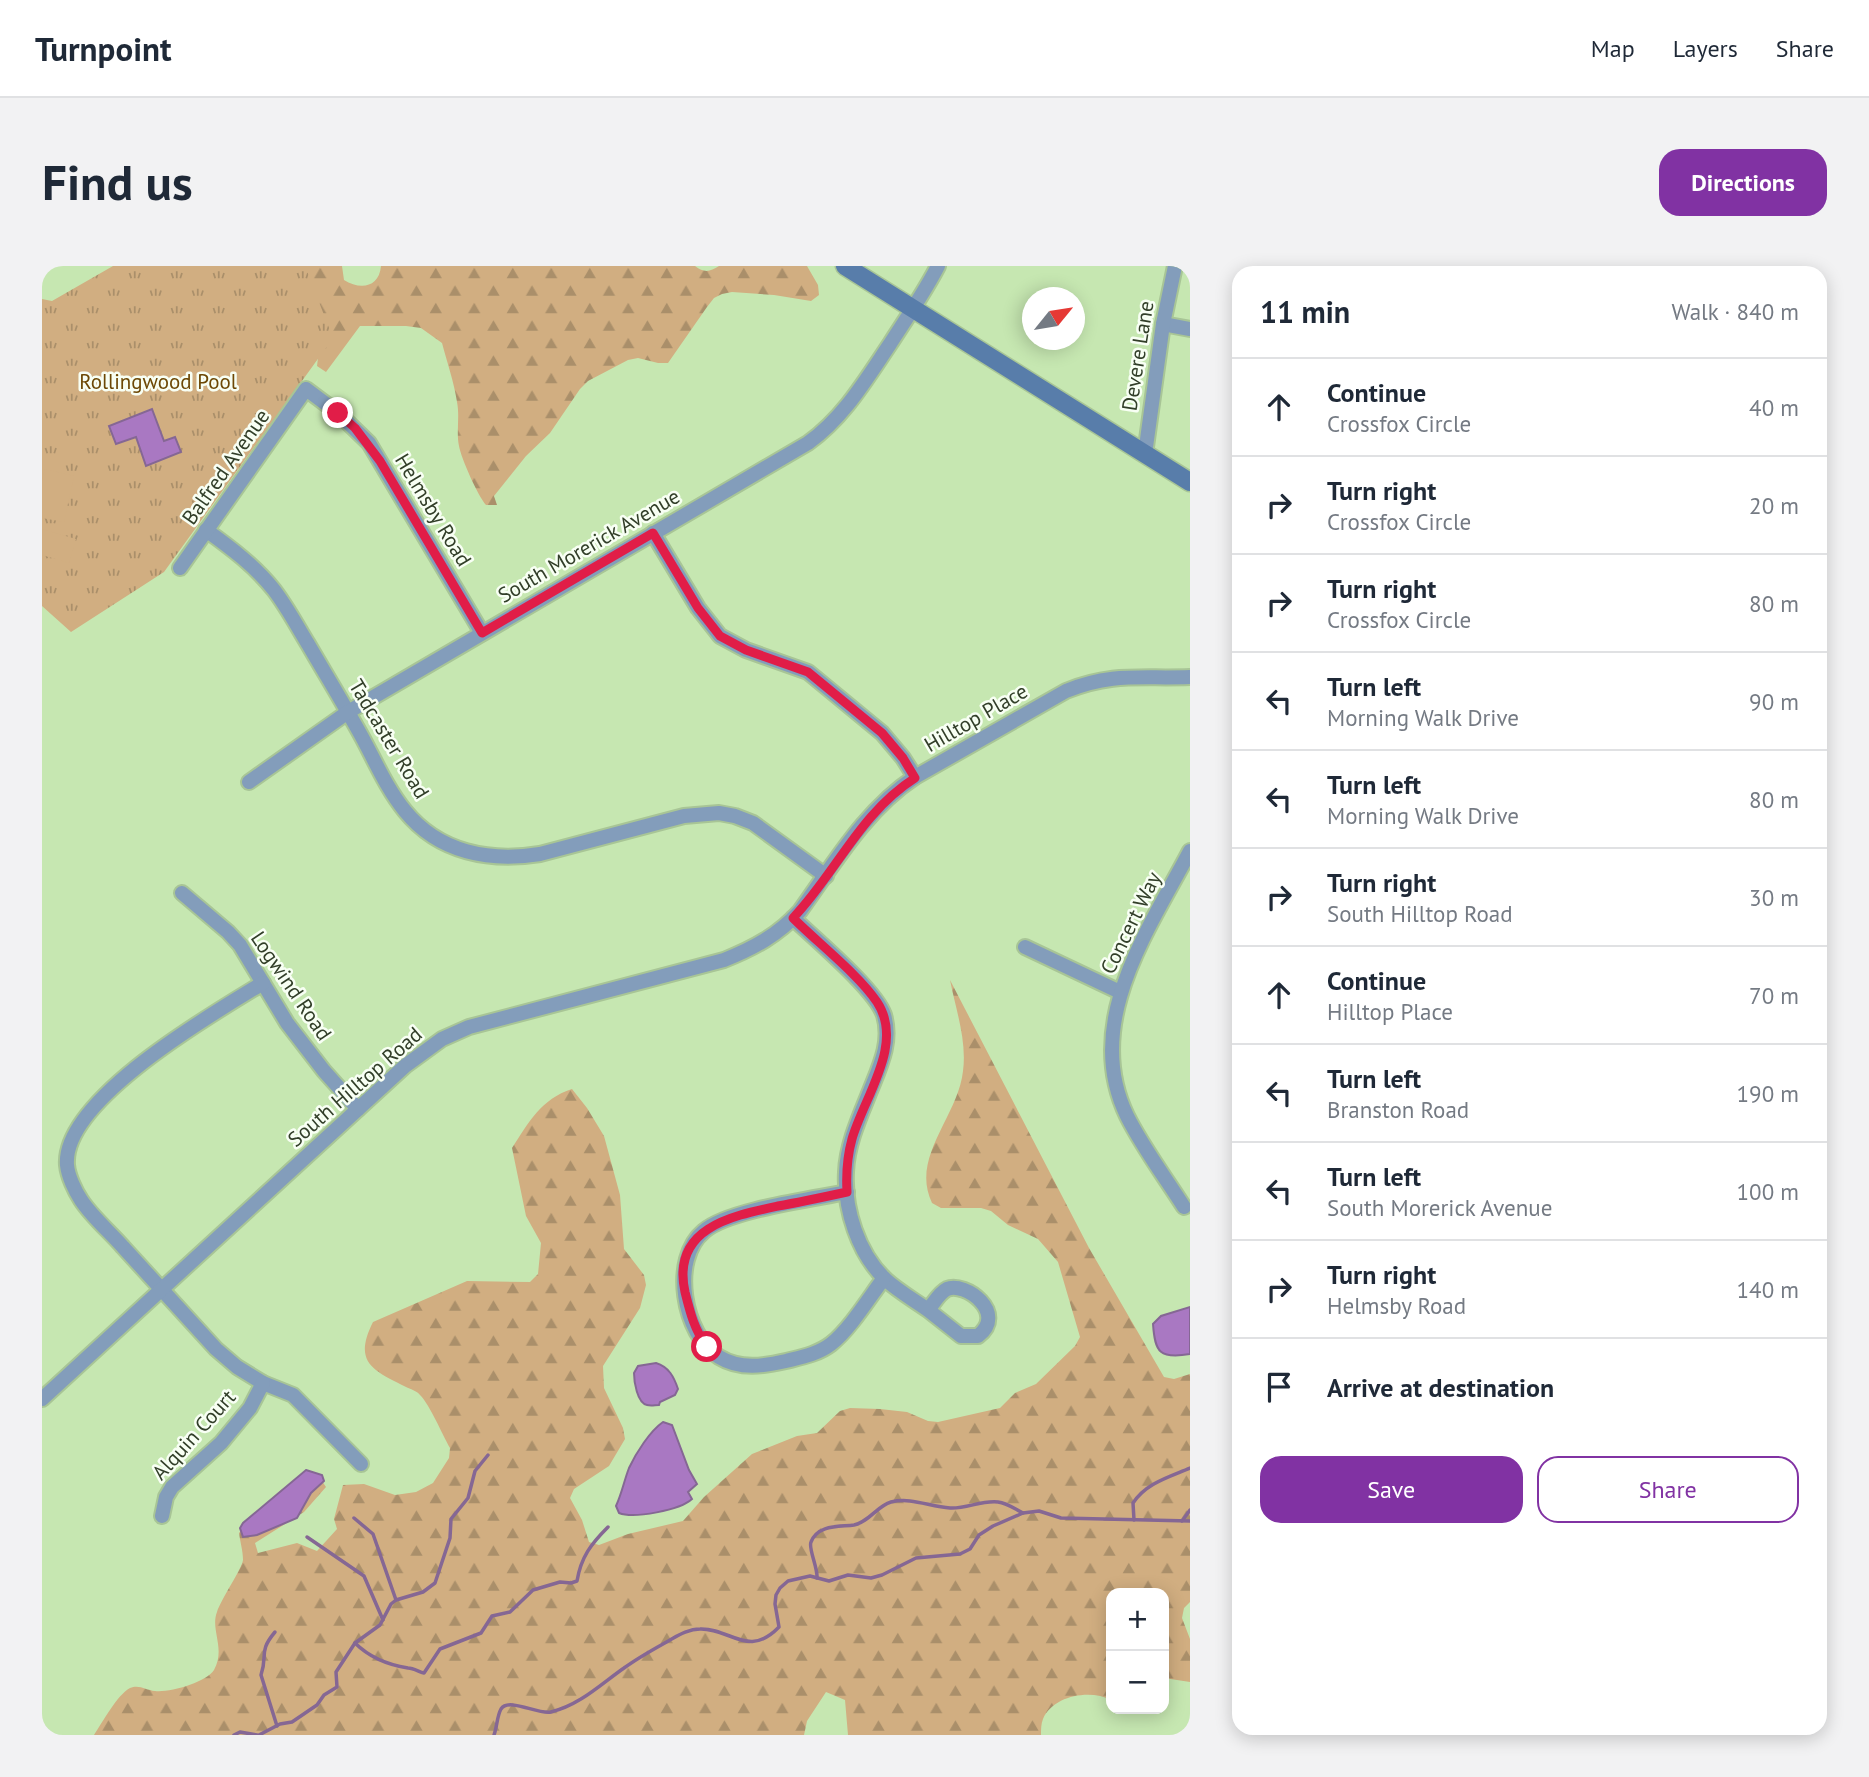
<!DOCTYPE html>
<meta charset="utf-8">
<style>
body{margin:0;font-family:"PT Sans",sans-serif;background:#f2f2f3;color:#1f2937}
.controls{position:absolute;right:21px;bottom:21px;display:grid;overflow:hidden;border-radius:14px;box-shadow:0 4px 18px #0003}
.controls button{width:63px;height:63px;display:grid;place-items:center;padding:0;border:0;border-bottom:2px solid #e0e1e3;background:#fff;color:#1f2937;font:35px sans-serif}
.compass{position:absolute;left:980px;top:21px;width:63px;height:63px;border-radius:50%;background:#fff;box-shadow:0 4px 18px #0003;rotate:60deg}
.stop{position:absolute;width:21px;height:21px;margin:-16px;border:5px solid #e11d48;border-radius:50%;background:#fff}
.stop.end{background:#e11d48;border-color:#fff;box-shadow:0 2px 7px #0008}
.list{margin:0;padding:0;list-style:none}
h2{display:flex;justify-content:space-between;align-items:center;height:91px;margin:0;padding:0 28px;font-size:30px}
h2 small{font-size:23px;font-weight:400;color:#747a83}
.list li{display:grid;grid-template-columns:46px 1fr auto;gap:21px;align-items:center;box-sizing:border-box;height:98px;padding:0 28px;border-top:2px solid #e0e1e3}
.list b{display:block;font-size:26px;white-space:nowrap}
.list p{margin:0;font-size:23px;white-space:nowrap;color:#747a83}
.list em{font-size:23px;font-style:normal;color:#747a83}
.actions{display:flex;gap:14px;padding:21px 28px}
.actions a{flex:1;padding:16px 0;border:2px solid #8132a3;border-radius:21px;text-align:center;font-size:24px;color:#8132a3}
.actions .main{background:#8132a3;color:#fff}
.icon{flex:none;width:38px;height:38px;fill:none;stroke:currentColor;stroke-width:2;stroke-linecap:round;stroke-linejoin:round}
.map{position:relative;flex:none;width:1148px;height:1469px;overflow:hidden;border-radius:21px}
header{display:flex;align-items:center;gap:42px;box-sizing:border-box;height:98px;padding:0 35px;background:#fff;border-bottom:2px solid #e0e1e3}
header strong{font-size:33px}
nav{display:flex;gap:38px;margin-inline-start:auto;font-size:24px}
.intro{display:flex;align-items:center;justify-content:space-between;box-sizing:border-box;height:168px;padding:0 42px}
h1{margin:0;font-size:49px}
.button{padding:18px 32px;border-radius:21px;background:#8132a3;color:#fff;font-size:24px;font-weight:700}
main{display:flex;gap:42px;padding:0 42px}
aside{flex:1;background:#fff;border-radius:21px;box-shadow:0 4px 18px #0003}
.map>svg:first-child{display:block}
.forest{fill:url(#forest-firs)}
.park{fill:url(#park-tufts)}
.pitch{fill:#d1ae81}
.water{fill:#a978c2;stroke:#856794;stroke-width:2}
.lines{fill:none;stroke-linecap:round;stroke-linejoin:round}
.stream{stroke:#856794;stroke-width:3.5}
.minor-casing{stroke:#a8c596;stroke-width:18}
.secondary-casing{stroke:#a8c596;stroke-width:21}
.minor{stroke:#839dbb;stroke-width:14}
.secondary{stroke:#587daa;stroke-width:18}
.route{stroke:#e11d48;stroke-width:9}
.labels{text-anchor:middle;stroke-width:5;stroke-linejoin:round;paint-order:stroke}
.street-label{font-size:21px;fill:#323f29;stroke:#f8fff4}
.park-label{font-size:21px;fill:#6d4805;stroke:#f8fff4}
</style>
<header>
<strong>Turnpoint</strong>
<nav><a>Map</a><a>Layers</a><a>Share</a></nav>
</header>
<div class="intro"><h1>Find us</h1><a class="button">Directions</a></div>
<main>
<div class="map">
<svg width="1148" height="1469" viewBox="0 0 1148 1469">
<defs>
<pattern id="forest-firs" width="22" height="20" patternUnits="userSpaceOnUse" patternTransform="scale(1.75)"><rect width="22" height="20" fill="#d1ae81"/><path d="M5 1l3.5 6h-7zM16 11l3.5 6h-7z" fill="#aa8f6a"/></pattern>
<pattern id="park-tufts" width="24" height="20" patternUnits="userSpaceOnUse" patternTransform="scale(1.75)"><rect width="24" height="20" fill="#d1ae81"/><path d="M3 7l-1-3M5 7V3M7 7l1-3M15 17l-1-3M17 17v-4M19 17l1-3" fill="none" stroke="#aa8f6a"/></pattern>
</defs>
<rect width="100%" height="100%" fill="#c6e7b1"/>
<g class="forest">
<path d="M244,0H300L302,14C318,24 337,22 339,0H653C662,7 668,6 677,0H765L776,19L777,29L769,35L732,29L690,26L680,28L672,32L665,41L626,97H616L596,92L586,94L546,115L538,123L508,167L484,190L452,230L455,239H444C436,230 419,192 417,180C414,166 418,151 415,136C412,116 405,96 400,77L379,62L364,60H318L284,106L275,100L279,67Z"/>
<path d="M908,714L1047,982L1122,1111L1132,1113L1148,1108V1336L1142,1342L1140,1352L1148,1373V1416L1122,1412V1327H1069V1434C1049,1423 1011,1429 1001,1453C999,1458 999,1463 999,1469H806L803,1434L784,1426L765,1455L762,1469H52C60,1457 75,1429 88,1422C97,1418 104,1424 113,1425C127,1427 165,1416 172,1404C184,1382 168,1364 175,1346C179,1333 200,1303 201,1294C201,1285 198,1275 197,1267C221,1241 236,1221 269,1206L278,1212L284,1221L262,1246L213,1277L216,1287L255,1277L275,1285L295,1263L292,1253L301,1219L322,1218L353,1229L374,1226L391,1217L407,1192L408,1182C400,1168 388,1139 378,1129C375,1125 368,1123 364,1121C330,1104 311,1096 331,1056L425,1015L488,1016L496,1008L499,977L484,950L470,882C487,856 499,833 530,823L545,842L562,870L578,929L582,983L602,1009L604,1019L598,1042L561,1100L562,1122L581,1162L583,1173L567,1200L532,1223L528,1232L540,1254L547,1276L557,1279L586,1268L641,1255L662,1231L710,1188L755,1170L775,1167L798,1145L808,1142L838,1143L865,1146L886,1155L896,1156L958,1142L973,1127L994,1118L1033,1080L1038,1071L1016,996L996,973L966,959L949,945L939,942H899L890,937C868,891 916,851 921,805C925,775 914,744 908,714Z"/>
</g>
<polygon class="park" points="71,0 263,0 291,72 122,306 29,366 0,340 0,33 10,35"/>
<g class="pitch">
<polygon points="3,203 32,210 22,256 0,252 0,215"/>
<polygon points="0,263 34,273 27,297 0,289"/>
</g>
<g class="water">
<polygon points="110,143 122,175 133,171 139,186 104,200 94,171 74,178 67,160"/>
<path d="M1148,1041V1088C1118,1093 1113,1087 1111,1058L1119,1050Z"/>
<path d="M614,1097C627,1101 632,1111 636,1123L633,1129L618,1136L617,1139C613,1139 609,1140 605,1139C595,1137 592,1115 592,1107L596,1100Z"/>
<path d="M621,1156L630,1159L647,1204L655,1218L646,1226L650,1233C638,1244 592,1253 577,1247L574,1240C580,1227 582,1215 587,1202C594,1187 608,1165 621,1156Z"/>
<polygon points="264,1204 280,1209 282,1215 269,1227 255,1252 215,1269 201,1271 198,1262 201,1257"/>
</g>
<g class="lines">
<g class="stream">
<polyline points="312,1252 331,1268 354,1334"/>
<path d="M1092,1254L1091,1237C1104,1217 1127,1211 1148,1202"/>
<polyline points="1140,1255 1148,1244"/>
<polyline points="265,1271 322,1310 341,1354"/>
<path d="M775,1312C776,1302 766,1282 769,1276C776,1258 798,1261 812,1259C827,1256 835,1240 849,1236C870,1231 888,1241 908,1242C924,1243 940,1234 956,1236C965,1237 973,1243 981,1247"/>
<path d="M233,1366C216,1386 226,1389 219,1409L235,1460"/>
<path d="M313,1377C327,1391 347,1399 366,1402C372,1402 377,1406 382,1407L398,1383L439,1367L450,1350L468,1346L491,1324L518,1316L529,1317L535,1315C539,1291 549,1278 566,1261"/>
<polyline points="192,1469 198,1466 215,1469"/>
<polyline points="217,1469 238,1458 250,1456 275,1439 282,1429 295,1421 294,1406 313,1377 338,1359 349,1338 354,1334 381,1326 393,1317 408,1272 409,1253 426,1232 433,1205 446,1189"/>
<path d="M452,1469C455,1461 455,1450 459,1443C467,1431 496,1449 509,1446C538,1439 559,1418 582,1402C597,1391 612,1383 628,1374C637,1369 647,1363 658,1363C689,1362 706,1393 737,1361L733,1338L734,1329L738,1322L746,1315L768,1310L787,1315L806,1309L829,1312L840,1309L874,1292L918,1288L928,1283L937,1269L951,1260L981,1247L997,1245L1019,1252L1148,1255"/>
</g>
<defs>
<g id="minor">
<polyline points="1121,58 1148,63"/>
<polyline points="1103,188 1121,58 1133,0"/>
<path d="M164,264C189,282 213,300 232,324C245,341 255,360 266,378C284,409 303,440 320,471C333,495 345,523 363,545C397,587 448,596 498,588L642,550L677,547L693,550L711,557L784,610"/>
<polyline points="611,267 656,342 678,370 704,384 766,406 840,467 861,492 873,511"/>
<polyline points="138,302 264,123 296,147 327,177 440,367"/>
<path d="M207,516L306,446L766,177C802,151 823,115 848,78C864,53 882,27 896,0"/>
<polyline points="140,627 186,666 198,679 245,757 282,805 316,843"/>
<path d="M751,652C773,673 833,723 842,749C850,776 838,800 828,825C818,850 805,878 804,906C802,943 816,987 843,1013C856,1025 872,1034 886,1044C892,1037 897,1027 905,1023C923,1015 966,1047 936,1070H919L886,1044"/>
<polyline points="983,681 1078,726"/>
<path d="M221,717C172,747 20,834 25,899C26,910 33,925 39,934C50,951 68,966 81,981C112,1015 143,1049 174,1083L195,1101L221,1117L251,1129L319,1198"/>
<path d="M805,926C771,933 686,944 662,965C628,993 641,1069 677,1091C698,1104 722,1100 744,1095C760,1091 776,1088 789,1078C808,1063 827,1032 842,1012"/>
<path d="M1142,941C1123,911 1101,882 1085,850C1040,757 1106,665 1148,585"/>
<path d="M0,1133L363,800L400,773L427,761L682,694C712,682 736,669 758,645C792,598 823,544 873,511L1024,425C1071,406 1100,413 1148,411"/>
<polyline points="120,1250 124,1231 130,1221 179,1177 208,1142 221,1117"/>
</g>
<polyline id="secondary" points="803,0 1148,216"/>
</defs>
<use href="#minor" class="minor-casing"/>
<use href="#secondary" class="secondary-casing"/>
<use href="#minor" class="minor"/>
<use href="#secondary" class="secondary"/>
</g>
<g class="lines">
<path class="route" d="M296,147L313,162L338,195L440,367L611,267L656,342L678,370L704,384L766,406L840,467L861,492L873,512C818,547 794,607 751,652C775,676 817,709 835,736C863,778 822,831 810,873C805,891 804,908 805,926C782,931 759,936 736,940C689,950 629,962 643,1026C648,1046 652,1063 665,1081"/>
</g>
<g class="labels">
<g class="street-label">
<text transform="translate(1096 90) rotate(-81)" y="7">Devere Lane</text>
<text transform="translate(184 201) rotate(-55)" y="7">Balfred Avenue</text>
<text transform="translate(391 244) rotate(59)" y="7">Helmsby Road</text>
<text transform="translate(547 280) rotate(-30)" y="7">South Morerick Avenue</text>
<text transform="translate(934 452) rotate(-30)" y="7">Hilltop Place</text>
<text transform="translate(347 473) rotate(59)" y="7">Tadcaster Road</text>
<text transform="translate(1089 657) rotate(-64)" y="7">Concert Way</text>
<text transform="translate(249 720) rotate(56)" y="7">Logwind Road</text>
<text transform="translate(313 821) rotate(-41)" y="7">South Hilltop Road</text>
<text transform="translate(152 1169) rotate(-48)" y="7">Alquin Court</text>
</g>
<g class="park-label">
<text x="116" y="123">Rollingwood Pool</text>
</g>
</g>
</svg>
<div class="controls">
<button>+</button>
<button>−</button>
</div>
<svg class="compass" viewBox="-18 -18 36 36"><path d="M0-13l5 13h-10z" fill="#e53935"/><path d="M0 13l5-13h-10z" fill="#747a83"/></svg>
<div class="stop" style="left:665px;top:1081px"></div>
<div class="stop end" style="left:296px;top:147px"></div>
</div>
<aside>
<h2>11 min<small>Walk · 840 m</small></h2>
<ul class="list">
<li><svg class="icon" aria-label="ahead" viewBox="0 0 24 24"><path d="M12 20V5M6 11l6-6 6 6"/></svg><div><b>Continue</b><p>Crossfox Circle</p></div><em>40 m</em></li>
<li><svg class="icon" aria-label="right" viewBox="0 0 24 24"><path d="M7 20v-9h11M14 6l5 5-5 5"/></svg><div><b>Turn right</b><p>Crossfox Circle</p></div><em>20 m</em></li>
<li><svg class="icon" aria-label="right" viewBox="0 0 24 24"><path d="M7 20v-9h11M14 6l5 5-5 5"/></svg><div><b>Turn right</b><p>Crossfox Circle</p></div><em>80 m</em></li>
<li><svg class="icon" aria-label="left" viewBox="0 0 24 24"><path d="M17 20v-9H6M10 6l-5 5 5 5"/></svg><div><b>Turn left</b><p>Morning Walk Drive</p></div><em>90 m</em></li>
<li><svg class="icon" aria-label="left" viewBox="0 0 24 24"><path d="M17 20v-9H6M10 6l-5 5 5 5"/></svg><div><b>Turn left</b><p>Morning Walk Drive</p></div><em>80 m</em></li>
<li><svg class="icon" aria-label="right" viewBox="0 0 24 24"><path d="M7 20v-9h11M14 6l5 5-5 5"/></svg><div><b>Turn right</b><p>South Hilltop Road</p></div><em>30 m</em></li>
<li><svg class="icon" aria-label="ahead" viewBox="0 0 24 24"><path d="M12 20V5M6 11l6-6 6 6"/></svg><div><b>Continue</b><p>Hilltop Place</p></div><em>70 m</em></li>
<li><svg class="icon" aria-label="left" viewBox="0 0 24 24"><path d="M17 20v-9H6M10 6l-5 5 5 5"/></svg><div><b>Turn left</b><p>Branston Road</p></div><em>190 m</em></li>
<li><svg class="icon" aria-label="left" viewBox="0 0 24 24"><path d="M17 20v-9H6M10 6l-5 5 5 5"/></svg><div><b>Turn left</b><p>South Morerick Avenue</p></div><em>100 m</em></li>
<li><svg class="icon" aria-label="right" viewBox="0 0 24 24"><path d="M7 20v-9h11M14 6l5 5-5 5"/></svg><div><b>Turn right</b><p>Helmsby Road</p></div><em>140 m</em></li>
<li><svg class="icon" aria-label="arrive" viewBox="0 0 24 24"><path d="M6 21V4h12l-3 4 3 4H6"/></svg><div><b>Arrive at destination</b></div></li>
</ul>
<div class="actions"><a class="main">Save</a><a>Share</a></div>
</aside>
</main>
